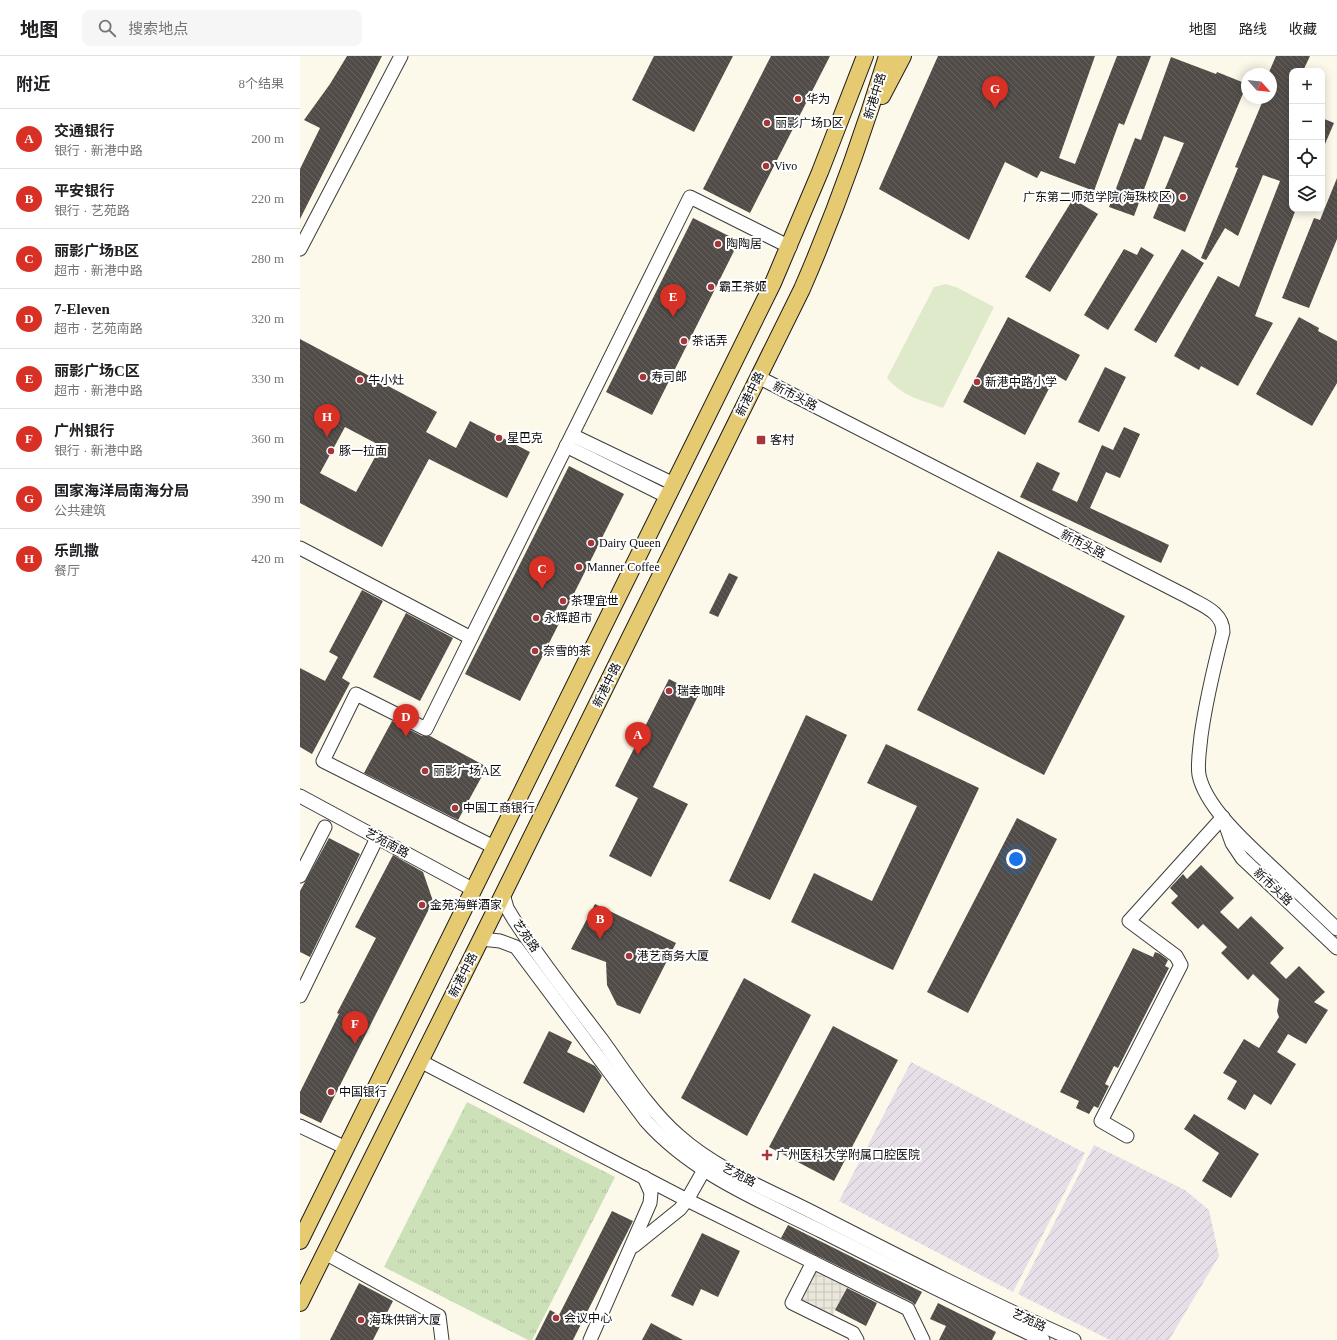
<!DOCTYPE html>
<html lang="zh">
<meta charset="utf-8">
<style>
body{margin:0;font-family:"Times New Roman","Noto Sans SC",serif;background:#f6f6f6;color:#202124}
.controls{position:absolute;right:12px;top:12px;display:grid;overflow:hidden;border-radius:8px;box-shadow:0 2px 10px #0003}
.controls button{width:36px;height:36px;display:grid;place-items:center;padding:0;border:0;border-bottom:1px solid #e0e0e0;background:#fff;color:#202124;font:20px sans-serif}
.compass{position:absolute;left:941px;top:12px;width:36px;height:36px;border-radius:50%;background:#fff;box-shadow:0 2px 10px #0003;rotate:117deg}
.you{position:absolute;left:716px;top:803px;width:14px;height:14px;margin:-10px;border:3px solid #fff;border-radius:50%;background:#1a73e8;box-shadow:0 0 0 6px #1a73e833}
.badge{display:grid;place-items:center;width:26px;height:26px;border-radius:50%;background:#d93025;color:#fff;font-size:13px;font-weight:700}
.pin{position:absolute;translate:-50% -33px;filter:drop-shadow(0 1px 2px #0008)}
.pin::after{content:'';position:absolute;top:21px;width:14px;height:12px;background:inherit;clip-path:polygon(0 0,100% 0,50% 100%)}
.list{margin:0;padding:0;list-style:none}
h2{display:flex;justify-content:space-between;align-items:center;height:52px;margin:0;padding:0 16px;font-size:17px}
h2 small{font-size:13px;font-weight:400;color:#757577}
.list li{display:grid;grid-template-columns:26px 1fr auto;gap:12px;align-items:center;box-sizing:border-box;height:60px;padding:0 16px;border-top:1px solid #e0e0e0}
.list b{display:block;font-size:15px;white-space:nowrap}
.list p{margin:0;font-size:13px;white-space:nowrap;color:#757577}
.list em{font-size:13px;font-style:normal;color:#757577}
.icon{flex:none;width:22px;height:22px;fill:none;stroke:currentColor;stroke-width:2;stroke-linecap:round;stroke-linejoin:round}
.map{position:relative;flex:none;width:1037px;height:1284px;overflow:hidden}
header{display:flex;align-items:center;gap:24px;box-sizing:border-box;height:56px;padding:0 20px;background:#fff;border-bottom:1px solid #e0e0e0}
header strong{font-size:19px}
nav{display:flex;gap:22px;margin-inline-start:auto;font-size:14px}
.search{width:280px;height:36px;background:#f6f6f6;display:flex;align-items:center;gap:10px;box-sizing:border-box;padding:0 14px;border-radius:8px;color:#757577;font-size:15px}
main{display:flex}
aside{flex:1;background:#fff}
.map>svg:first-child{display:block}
.industrial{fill:url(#industrial-furrows)}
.grass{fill:url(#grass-tufts)}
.pitch{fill:#deeac9}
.plaza{fill:url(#plaza-grid)}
.building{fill:url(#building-back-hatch);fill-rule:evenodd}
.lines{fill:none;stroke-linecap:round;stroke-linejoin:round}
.minor-casing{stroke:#3d3d3d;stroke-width:15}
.major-casing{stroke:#1b1b1b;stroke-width:18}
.minor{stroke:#fff;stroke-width:13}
.major{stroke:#e5ca71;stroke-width:16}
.poi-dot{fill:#a6363a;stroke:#fff;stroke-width:1.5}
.labels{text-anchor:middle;stroke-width:4;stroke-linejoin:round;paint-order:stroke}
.street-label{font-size:12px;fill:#0a0a0a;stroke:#fff}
.poi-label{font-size:12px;fill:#0a0a0a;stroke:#fff;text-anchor:start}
</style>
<header>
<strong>地图</strong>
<div class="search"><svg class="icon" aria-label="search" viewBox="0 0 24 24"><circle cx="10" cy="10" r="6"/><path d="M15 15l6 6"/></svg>搜索地点</div>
<nav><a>地图</a><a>路线</a><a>收藏</a></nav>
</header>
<main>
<aside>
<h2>附近<small>8个结果</small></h2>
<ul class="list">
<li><span class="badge">A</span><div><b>交通银行</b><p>银行 · 新港中路</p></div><em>200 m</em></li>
<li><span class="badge">B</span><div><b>平安银行</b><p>银行 · 艺苑路</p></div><em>220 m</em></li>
<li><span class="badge">C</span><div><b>丽影广场B区</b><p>超市 · 新港中路</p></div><em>280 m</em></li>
<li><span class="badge">D</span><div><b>7-Eleven</b><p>超市 · 艺苑南路</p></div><em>320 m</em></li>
<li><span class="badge">E</span><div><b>丽影广场C区</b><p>超市 · 新港中路</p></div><em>330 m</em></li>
<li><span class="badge">F</span><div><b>广州银行</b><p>银行 · 新港中路</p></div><em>360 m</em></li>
<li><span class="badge">G</span><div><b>国家海洋局南海分局</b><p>公共建筑</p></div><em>390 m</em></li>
<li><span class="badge">H</span><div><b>乐凯撒</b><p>餐厅</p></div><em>420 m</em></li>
</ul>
</aside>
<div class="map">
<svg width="1037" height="1284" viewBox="0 0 1037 1284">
<defs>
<pattern id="industrial-furrows" width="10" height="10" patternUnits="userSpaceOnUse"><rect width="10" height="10" fill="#e7dfe8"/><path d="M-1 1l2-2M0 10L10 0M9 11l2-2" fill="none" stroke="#c5bec6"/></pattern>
<pattern id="grass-tufts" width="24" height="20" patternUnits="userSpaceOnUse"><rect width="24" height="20" fill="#cde1b9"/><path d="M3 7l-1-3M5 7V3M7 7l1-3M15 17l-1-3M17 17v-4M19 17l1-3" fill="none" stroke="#afc09e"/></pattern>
<pattern id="plaza-grid" width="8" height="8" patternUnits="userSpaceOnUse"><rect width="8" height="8" fill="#eae6db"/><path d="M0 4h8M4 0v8" fill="none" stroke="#c7c4bb"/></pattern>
<pattern id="building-back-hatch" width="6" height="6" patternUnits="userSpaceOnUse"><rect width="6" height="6" fill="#514c48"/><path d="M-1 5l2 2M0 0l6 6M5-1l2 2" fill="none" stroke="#65615e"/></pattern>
</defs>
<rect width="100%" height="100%" fill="#fcf9ea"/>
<g class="industrial">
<polygon points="611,1006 785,1097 713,1236 539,1145"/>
<polygon points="794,1089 885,1134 909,1154 919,1200 869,1284 810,1284 718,1238"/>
</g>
<polygon class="grass" points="167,1046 315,1121 232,1284 228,1284 84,1211"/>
<path class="pitch" d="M646,228L658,232L694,251L643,352C619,343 605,342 587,322L634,231Z"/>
<polygon class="plaza" points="513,1206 550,1224 530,1265 492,1247"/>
<g class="building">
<polygon points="47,0 82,0 0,163 0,113 20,72 4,64 30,28"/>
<polygon points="354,0 433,0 394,76 332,44"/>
<polygon points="471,0 530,0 450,157 403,133"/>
<polygon points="638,0 795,0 759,102 775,108 817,0 851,0 824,69 819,67 794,135 741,115 737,122 705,106 669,184 579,133"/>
<polygon points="976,0 1010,0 1003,15 992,15 992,153 996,153 955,260 973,267 938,330 901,310 899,314 874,300 918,220 939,231 980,125 963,119 938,180 925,172 906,204 901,202 938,112 935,111 964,42 971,42 971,17 969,16"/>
<polygon points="871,1 916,18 917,16 947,28 885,176 853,162 884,87 864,80 834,160 809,151 835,82 841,84"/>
<polygon points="1022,62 1034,67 1022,95"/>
<polygon points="1037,122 1037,183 1009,252 982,242 1014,162 1020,164"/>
<polygon points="773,143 798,158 750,236 725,221"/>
<polygon points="393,162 439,185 352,359 306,336"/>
<polygon points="841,191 854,199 808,274 784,259 824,193 837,199"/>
<polygon points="882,193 904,207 856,287 834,274"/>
<polygon points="708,261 780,299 766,325 756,319 725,379 663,346"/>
<polygon points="999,261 1019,272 1018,275 1037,285 1037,327 1012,370 956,338"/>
<path d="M0,283L137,356L126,376L156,392L170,365L230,396L207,442L129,403L82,491L0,447ZM45,371L81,390L56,436L20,417Z"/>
<polygon points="805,311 826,321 799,376 778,366"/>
<polygon points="824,371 840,378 820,422 806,416 790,452 869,489 861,507 720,441 737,406 760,417 752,434 777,446 802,389 813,394"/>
<polygon points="269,410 324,438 220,645 165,618"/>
<polygon points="698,495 825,560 744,719 617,654"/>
<polygon points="429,517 438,521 418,561 409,557"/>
<polygon points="62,534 83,545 42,622 50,627 12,698 0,691 0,612 25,625 38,601 29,596"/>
<polygon points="106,557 153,582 120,645 73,621"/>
<polygon points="369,623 399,638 353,731 388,748 351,821 309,800 338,742 315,730"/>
<polygon points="506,659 547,679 470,844 429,825"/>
<polygon points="92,665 122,680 130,680 187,711 158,764 64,717"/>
<polygon points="586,688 679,732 593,914 491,866 514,817 572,845 617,750 567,727"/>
<polygon points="717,762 757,783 668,957 627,936"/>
<polygon points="29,782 60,798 10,901 0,896 0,835"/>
<polygon points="93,799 123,816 133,845 21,1067 0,1057 0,1036 39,958 37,957 76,882 55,871"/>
<polygon points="901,809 934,842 920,856 938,873 951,860 984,892 970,907 986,923 999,910 1025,936 1014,946 1028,954 1006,988 988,978 977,996 996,1008 971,1049 954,1038 945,1054 927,1043 937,1025 923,1017 944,983 959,992 979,961 977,955 979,943 953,918 948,924 921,897 927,891 903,868 898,873 871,847 878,840 870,832 883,818 887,823"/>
<polygon points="295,848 376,887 340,958 317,949 307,929 306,906 271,893"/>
<polygon points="833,892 853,901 855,896 860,898 868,904 865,910 869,912 818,1012 814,1010 805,1028 809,1030 798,1052 794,1050 789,1058 776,1052 779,1045 760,1036"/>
<polygon points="444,922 511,959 447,1080 381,1042"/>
<polygon points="533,970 598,1004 534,1125 469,1091"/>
<polygon points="249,975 272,986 267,996 295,1010 302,1020 284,1057 223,1027"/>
<polygon points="894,1058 959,1098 931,1142 902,1125 919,1097 884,1073"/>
<polygon points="312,1155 333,1165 273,1284 235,1284 250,1254 259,1259"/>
<polygon points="488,1169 622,1236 615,1249 612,1246 481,1182"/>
<polygon points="402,1177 440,1195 418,1241 401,1233 393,1250 371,1240"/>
<polygon points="59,1227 93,1245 73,1284 30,1284"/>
<polygon points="547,1232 577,1247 566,1270 535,1254"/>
<polygon points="638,1247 696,1276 692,1284 639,1284 646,1270 630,1263"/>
<polygon points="351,1267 383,1284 342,1284"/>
</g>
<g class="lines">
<defs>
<g id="minor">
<polyline points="0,193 101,0"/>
<path d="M458,321L888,541C903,550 923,556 923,576C914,611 906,644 901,680C900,692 897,707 899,719C906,753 951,791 976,815C996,834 1017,854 1037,873"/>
<polyline points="272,379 374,428"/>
<polyline points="266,390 368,441"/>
<polyline points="0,492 171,582"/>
<polyline points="0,740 174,834"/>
<polyline points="925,767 932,787 942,802 1037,892"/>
<polyline points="194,791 23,705 56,638 126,673 390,141 490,191"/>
<polyline points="0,820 25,771"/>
<path d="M203,838L207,852L213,862C240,904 272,944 302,984C326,1017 349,1054 379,1080C417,1114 469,1134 514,1157C600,1201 686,1245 774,1284"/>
<path d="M181,883L200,885L216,891L346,1065C393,1118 461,1145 523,1176C596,1213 669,1249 743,1284"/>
<polyline points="0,940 77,782"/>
<polyline points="120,1005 387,1144 608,1253 623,1284"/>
<polyline points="0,1070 46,1092"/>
<polyline points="827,1080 801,1065 881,909 876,900 829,865 923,761"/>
<polyline points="334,1190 380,1153 387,1144 404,1114"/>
<polyline points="25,1197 139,1260 142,1284"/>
<polyline points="513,1206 492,1247 553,1277 557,1284"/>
<polyline points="290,1284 350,1147 351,1137 344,1121"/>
</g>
<g id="major">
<polyline points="582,40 603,0"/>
<polyline points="0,1185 473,227 520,116 565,0"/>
<path d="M0,1247L181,883L502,233C535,157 563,79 587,0"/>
</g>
</defs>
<use href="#minor" class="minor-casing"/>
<use href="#major" class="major-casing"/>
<use href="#minor" class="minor"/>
<use href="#major" class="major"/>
</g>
<g class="poi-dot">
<circle cx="498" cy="43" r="4"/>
<circle cx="467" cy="67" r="4"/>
<circle cx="466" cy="110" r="4"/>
<circle cx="883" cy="141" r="4"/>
<circle cx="418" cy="188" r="4"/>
<circle cx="411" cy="231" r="4"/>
<circle cx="384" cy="285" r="4"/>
<circle cx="343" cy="321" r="4"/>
<circle cx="60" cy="324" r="4"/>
<circle cx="677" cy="326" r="4"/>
<circle cx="199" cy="382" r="4"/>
<rect x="456" y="379" width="10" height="10" rx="2"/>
<circle cx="31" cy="395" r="4"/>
<circle cx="291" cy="487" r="4"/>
<circle cx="279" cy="511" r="4"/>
<circle cx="263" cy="545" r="4"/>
<circle cx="236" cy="562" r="4"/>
<circle cx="235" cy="595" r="4"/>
<circle cx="369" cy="635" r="4"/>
<circle cx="125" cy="715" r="4"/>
<circle cx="155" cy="752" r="4"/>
<circle cx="122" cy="849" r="4"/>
<circle cx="329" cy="900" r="4"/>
<circle cx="31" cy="1036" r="4"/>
<path d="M465 1093h4v4h4v4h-4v4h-4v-4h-4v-4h4z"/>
<circle cx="256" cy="1262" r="4"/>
<circle cx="61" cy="1264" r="4"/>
</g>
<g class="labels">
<g class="street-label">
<text transform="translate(575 40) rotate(-73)" y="4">新港中路</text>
<text transform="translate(450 338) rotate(-64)" y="4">新港中路</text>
<text transform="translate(495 340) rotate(27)" y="4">新市头路</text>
<text transform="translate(783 488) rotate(27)" y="4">新市头路</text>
<text transform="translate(307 629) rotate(-64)" y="4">新港中路</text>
<text transform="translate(87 787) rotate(28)" y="4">艺苑南路</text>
<text transform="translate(973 831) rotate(43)" y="4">新市头路</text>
<text transform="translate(226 880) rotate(55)" y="4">艺苑路</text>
<text transform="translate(163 919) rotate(-63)" y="4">新港中路</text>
<text transform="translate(439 1119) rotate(28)" y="4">艺苑路</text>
<text transform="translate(729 1264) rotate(25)" y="4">艺苑路</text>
</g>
<g class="poi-label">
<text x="506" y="47">华为</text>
<text x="475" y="71">丽影广场D区</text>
<text x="474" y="114">Vivo</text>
<text x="875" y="145" text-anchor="end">广东第二师范学院(海珠校区)</text>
<text x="426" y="192">陶陶居</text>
<text x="419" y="235">霸王茶姬</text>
<text x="392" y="289">茶话弄</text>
<text x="351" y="325">寿司郎</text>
<text x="68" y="328">牛小灶</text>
<text x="685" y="330">新港中路小学</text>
<text x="207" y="386">星巴克</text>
<text x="470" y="388">客村</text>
<text x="39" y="399">豚一拉面</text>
<text x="299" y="491">Dairy Queen</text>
<text x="287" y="515">Manner Coffee</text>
<text x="271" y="549">茶理宜世</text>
<text x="244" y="566">永辉超市</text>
<text x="243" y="599">奈雪的茶</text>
<text x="377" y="639">瑞幸咖啡</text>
<text x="133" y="719">丽影广场A区</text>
<text x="163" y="756">中国工商银行</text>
<text x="130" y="853">金苑海鲜酒家</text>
<text x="337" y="904">港艺商务大厦</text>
<text x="39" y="1040">中国银行</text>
<text x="476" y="1103">广州医科大学附属口腔医院</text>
<text x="264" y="1266">会议中心</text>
<text x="69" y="1268">海珠供销大厦</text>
</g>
</g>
</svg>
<div class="controls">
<button>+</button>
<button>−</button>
<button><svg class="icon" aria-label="locate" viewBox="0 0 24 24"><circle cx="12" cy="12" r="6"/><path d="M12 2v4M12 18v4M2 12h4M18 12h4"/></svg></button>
<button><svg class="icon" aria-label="layers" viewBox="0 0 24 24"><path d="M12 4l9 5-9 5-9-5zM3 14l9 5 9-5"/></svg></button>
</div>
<svg class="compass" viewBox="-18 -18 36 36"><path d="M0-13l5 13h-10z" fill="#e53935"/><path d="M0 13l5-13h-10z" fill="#757577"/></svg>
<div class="you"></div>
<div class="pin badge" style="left:338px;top:699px">A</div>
<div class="pin badge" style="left:300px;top:883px">B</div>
<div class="pin badge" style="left:242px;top:533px">C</div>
<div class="pin badge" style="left:106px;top:681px">D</div>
<div class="pin badge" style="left:373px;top:261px">E</div>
<div class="pin badge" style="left:55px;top:988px">F</div>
<div class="pin badge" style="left:695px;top:53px">G</div>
<div class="pin badge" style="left:27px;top:381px">H</div>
</div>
</main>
